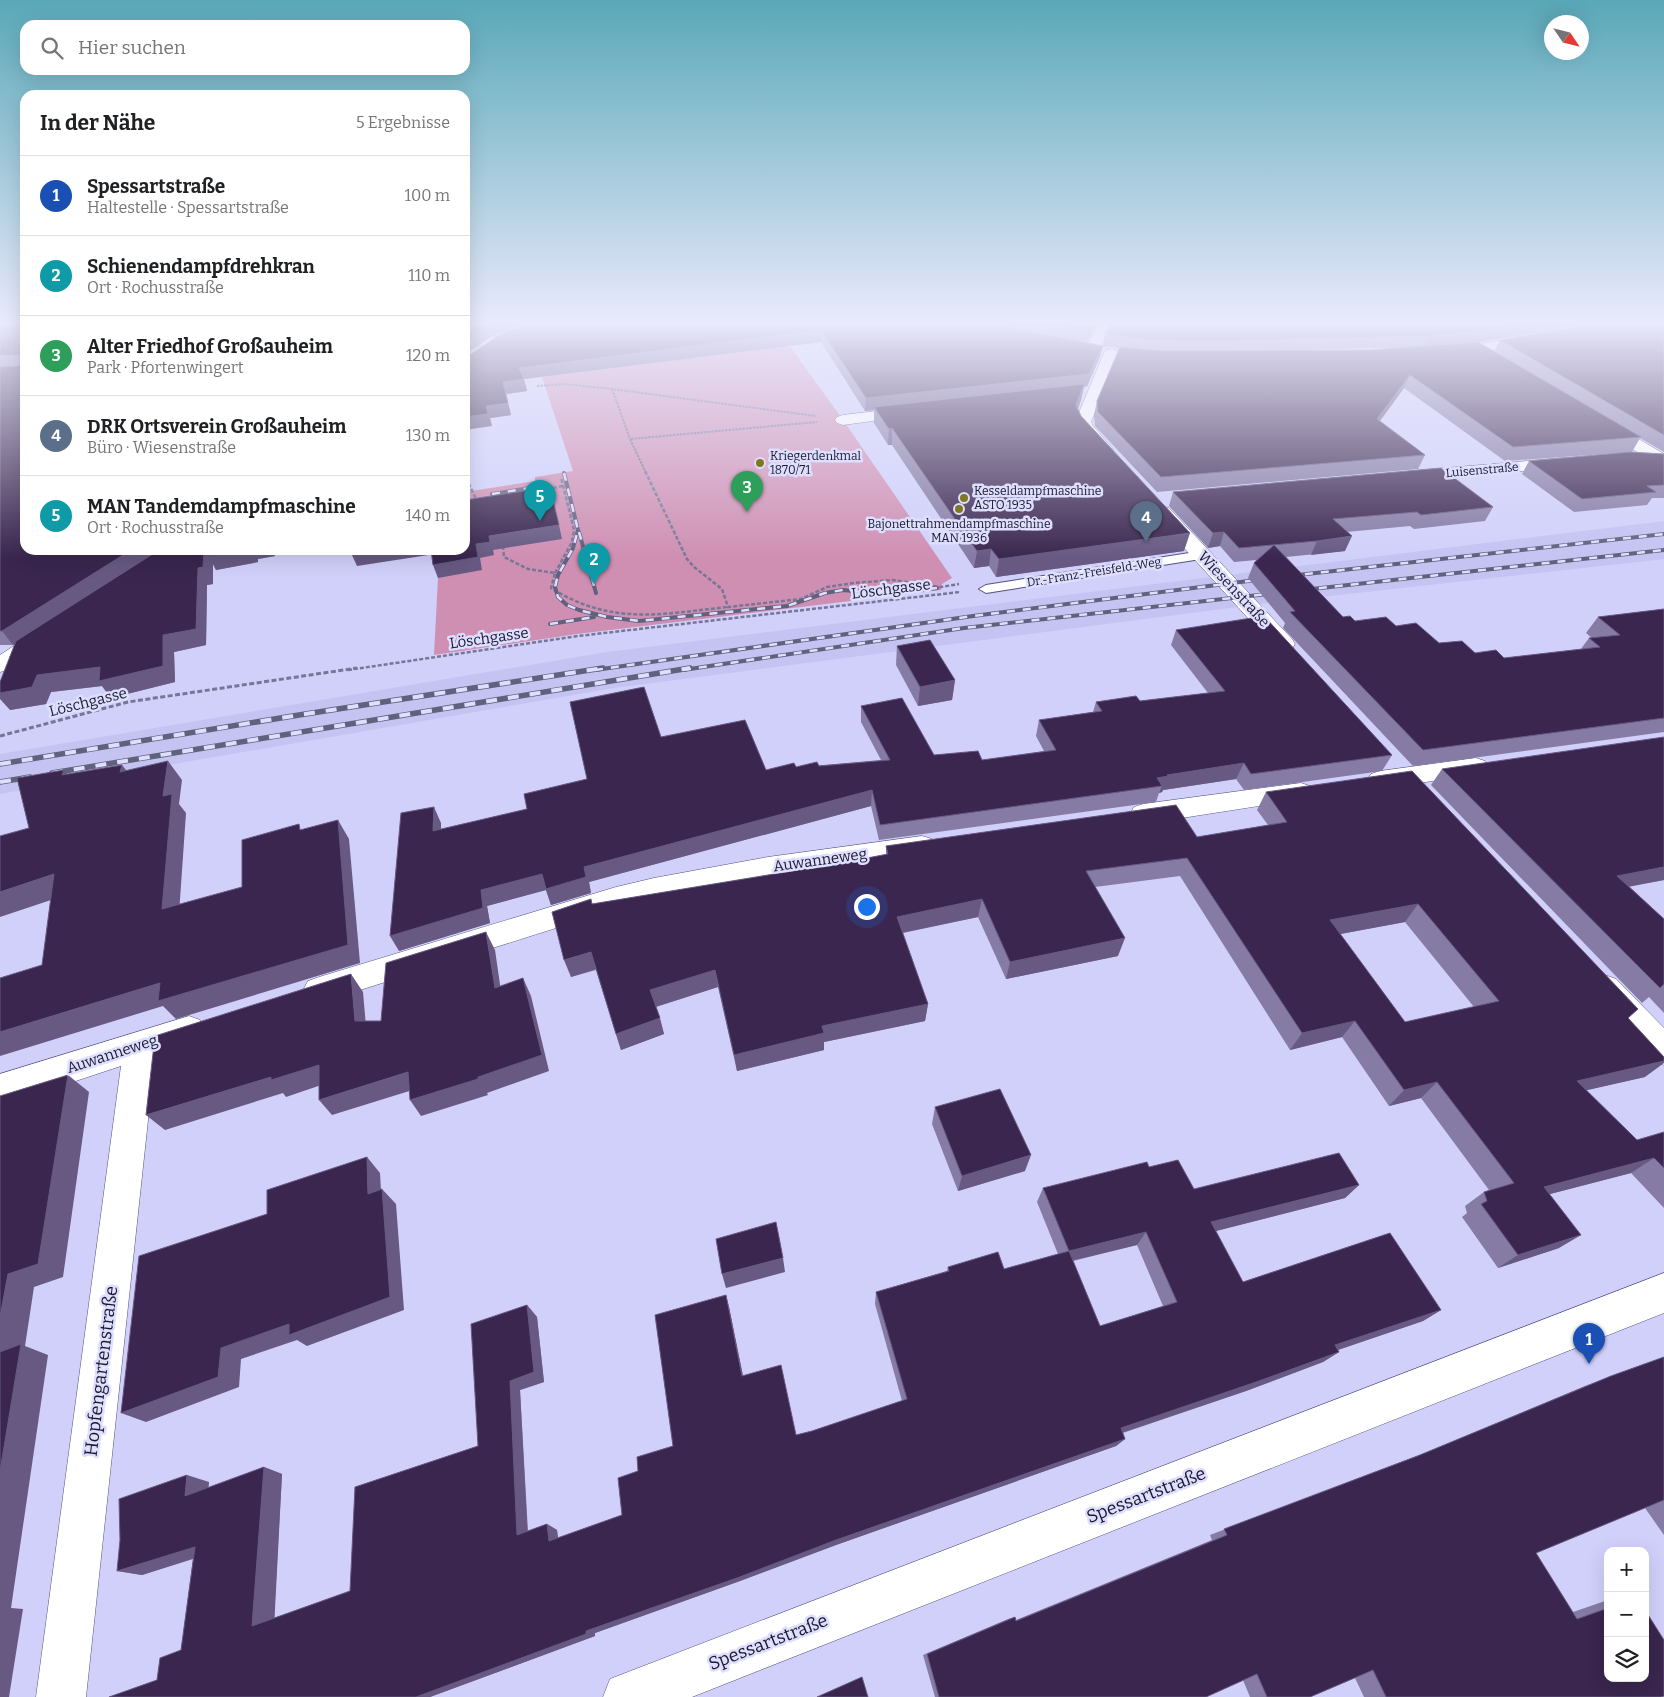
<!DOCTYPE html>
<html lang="de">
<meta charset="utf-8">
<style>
body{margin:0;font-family:Bitter,serif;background:#f2f2f2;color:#202124}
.controls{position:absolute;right:15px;bottom:15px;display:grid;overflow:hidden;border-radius:10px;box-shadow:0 5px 20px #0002}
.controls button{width:45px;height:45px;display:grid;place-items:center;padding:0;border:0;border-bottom:1px solid #e0e0e0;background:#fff;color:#202124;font:25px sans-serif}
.compass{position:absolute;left:1544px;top:15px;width:45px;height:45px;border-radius:50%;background:#fff;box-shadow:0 5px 20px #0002;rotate:125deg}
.you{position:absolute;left:866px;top:906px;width:18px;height:18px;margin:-12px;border:4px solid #fff;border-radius:50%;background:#1a73e8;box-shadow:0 0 0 8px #1a73e833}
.badge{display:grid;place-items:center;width:32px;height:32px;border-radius:50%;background:#7e791f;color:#fff;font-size:16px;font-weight:700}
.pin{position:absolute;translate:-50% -41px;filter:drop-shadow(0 1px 2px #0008)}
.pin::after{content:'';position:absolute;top:26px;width:18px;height:15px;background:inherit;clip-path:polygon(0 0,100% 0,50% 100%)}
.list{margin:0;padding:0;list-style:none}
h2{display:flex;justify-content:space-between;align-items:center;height:65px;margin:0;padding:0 20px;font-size:21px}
h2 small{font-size:16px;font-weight:400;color:#757577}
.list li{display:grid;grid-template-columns:32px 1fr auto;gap:15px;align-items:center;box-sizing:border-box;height:80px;padding:0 20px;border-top:1px solid #e0e0e0}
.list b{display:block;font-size:19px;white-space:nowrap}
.list p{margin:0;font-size:16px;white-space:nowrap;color:#757577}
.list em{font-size:16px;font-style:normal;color:#757577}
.icon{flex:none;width:28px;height:28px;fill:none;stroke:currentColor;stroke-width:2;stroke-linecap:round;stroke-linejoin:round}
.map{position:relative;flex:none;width:1664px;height:1697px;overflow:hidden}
.search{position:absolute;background:#fff;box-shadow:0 5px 20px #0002;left:20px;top:20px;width:450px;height:55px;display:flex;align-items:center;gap:12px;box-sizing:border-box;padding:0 18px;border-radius:15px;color:#757577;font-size:19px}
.panel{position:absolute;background:#fff;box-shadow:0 5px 20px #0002;left:20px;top:90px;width:450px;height:465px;border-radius:15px}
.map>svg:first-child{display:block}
.built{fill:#c4c3f2}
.green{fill:#cf8fb2}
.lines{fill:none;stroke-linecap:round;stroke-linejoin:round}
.service-casing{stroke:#555280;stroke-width:2}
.minor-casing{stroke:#555280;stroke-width:1}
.path-far2{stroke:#777696;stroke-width:2;stroke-dasharray:2.5 1;stroke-linecap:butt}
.path-far1{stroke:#777696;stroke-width:2.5;stroke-dasharray:4 2;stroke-linecap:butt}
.path{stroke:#777696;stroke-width:3;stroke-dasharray:5 2.5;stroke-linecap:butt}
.service{fill:#fff;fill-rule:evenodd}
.minor{fill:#fff;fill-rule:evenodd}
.rail-far1-casing{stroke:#61607d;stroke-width:4}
.rail-casing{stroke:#61607d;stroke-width:5.5}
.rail-far1{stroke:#dedeff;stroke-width:2.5;stroke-dasharray:8;stroke-linecap:butt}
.rail{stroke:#dedeff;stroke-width:4;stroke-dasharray:11;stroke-linecap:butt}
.wall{fill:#857ba4;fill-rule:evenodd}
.shaded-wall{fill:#675982}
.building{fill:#3a264e;stroke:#675982;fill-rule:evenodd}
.poi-dot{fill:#7e791f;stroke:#dedeff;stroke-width:2}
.labels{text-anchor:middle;stroke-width:5;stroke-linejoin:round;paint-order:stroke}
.far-poi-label{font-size:12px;fill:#1a182c;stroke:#dedeff;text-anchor:start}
.far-street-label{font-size:12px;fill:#1a182c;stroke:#dedeff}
.street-label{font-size:15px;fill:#1a182c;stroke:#dedeff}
.near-street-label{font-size:18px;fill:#1a182c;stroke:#dedeff}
</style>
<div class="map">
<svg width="1664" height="1697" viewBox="0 0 1664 1697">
<rect width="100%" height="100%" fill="#d0d0fb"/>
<polygon class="built" points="1664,521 1664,559 1275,602 614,688 0,794 0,754 607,652"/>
<polygon class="green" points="789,345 843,420 952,578 942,584 941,590 577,634 434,655 438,578 434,550 465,550 465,492 535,481 535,477 573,471 542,377"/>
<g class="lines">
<defs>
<polygon id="service" points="1202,551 1209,555 1207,558 986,593 979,589 986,585"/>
<g id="minor">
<polygon points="1101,321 1115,321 1096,353 1086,353 1084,350"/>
<polygon points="1533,336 1540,340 1538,343 1452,356 1447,355 1445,352 1447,349 1452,348"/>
<polygon points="498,337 505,341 503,344 465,347 465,339"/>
<path d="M1111,349L1116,350L1118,353L1091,422L1093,426L1113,449L1111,453C1096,456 1079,435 1075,422L1104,353L1106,350Z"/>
<polygon points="911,407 917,409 919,412 917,415 843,425 837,423 835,420 837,417 843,415"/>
<polygon points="1604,420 1610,422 1664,454 1664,463 1655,463 1598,428 1596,425 1598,422"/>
<polygon points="1563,458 1569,459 1572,463 1569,467 1411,481 1405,480 1402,476 1405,472 1411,471"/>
<polygon points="1162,506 1169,508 1292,639 1295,644 1292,649 1284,651 1276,649 1155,516 1153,512 1155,508"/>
<polygon points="40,632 48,634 51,639 48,644 8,670 0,672 0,655 32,634"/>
<polygon points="1476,758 1485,761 1489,767 1485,773 1380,789 1371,786 1367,780 1371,774 1380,771"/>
<polygon points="1301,783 1310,786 1314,792 1310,798 1143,824 1134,821 1130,814 1134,807 1143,804"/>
<polygon points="922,836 932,839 936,846 932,853 730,885 616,909 319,1003 308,999 303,990 308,981 319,977 616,887 654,878 768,857"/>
<polygon points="1605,975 1616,979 1664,1028 1664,1065 1652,1060 1594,997 1589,988 1594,979"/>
<polygon points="189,1016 200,1020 205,1030 200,1040 155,1055 86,1697 36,1697 121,1066 0,1106 0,1074"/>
<polygon points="1664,1273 1664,1313 692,1697 603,1697 610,1679 628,1672"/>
</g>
</defs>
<use href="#service" class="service-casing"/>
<use href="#minor" class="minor-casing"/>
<g class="path-far2">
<polyline points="537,386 563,384 612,389 816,416"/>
<polyline points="612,389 630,439"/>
<polyline points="646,473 630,439 817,422"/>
</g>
<g class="path-far1">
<polyline points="645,471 687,559 694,567 722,589 728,607 801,599 827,587 854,583 893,580 941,587 959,584"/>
<polyline points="466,478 477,501"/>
<polyline points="547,489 563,486"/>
<path d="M503,546L504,557L528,569L555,573L551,588C612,626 661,614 728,607"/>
<polyline points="555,573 572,542 574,530 561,477"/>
<polyline points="348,670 578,636 960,592"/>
</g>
<polyline class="path" points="0,736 128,702 357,668"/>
<use href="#service" class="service"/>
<use href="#minor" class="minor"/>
<defs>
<g id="rail-far1">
<polyline points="564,473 578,530 573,548 558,575 555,587 558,597 567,605 579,610 607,617 639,621 787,606 825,593 843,590 882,594 937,588"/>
<polyline points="492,494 530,488"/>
<polyline points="579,532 596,593"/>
<polyline points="1289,576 1664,534"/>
<polyline points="1303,590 1664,550"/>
<polyline points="550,624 594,617"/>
<polyline points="595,670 973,616 1264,579"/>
<polyline points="683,670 964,628 1276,593"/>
</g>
<g id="rail">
<polyline points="0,764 299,715 603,668"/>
<polyline points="52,773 690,668"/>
<polyline points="0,782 30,777"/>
</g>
</defs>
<use href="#rail-far1" class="rail-far1-casing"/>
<use href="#rail" class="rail-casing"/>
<use href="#rail-far1" class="rail-far1"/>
<use href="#rail" class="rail"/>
</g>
<g class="wall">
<polygon points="0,321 25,321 25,550 155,550 155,552 159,550 275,550 275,556 258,559 258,562 216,570 213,564 213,584 207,585 206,645 174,652 175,682 111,698 102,686 51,692 46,704 10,710 15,643 13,645 0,645"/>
<polygon points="976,321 1100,357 1087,386 1084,387 1081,400 1078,409 1081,416 1184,551 996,577 989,566 974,568 892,445 888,445 874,423 874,410 865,411 821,342 524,379 527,391 506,394 511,415 490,418 492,426 468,356 501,334"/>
<polygon points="977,321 1099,321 1086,342"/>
<path d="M1113,321H1664V452L1640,438L1632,452L1505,461L1404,388L1380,421L1425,455L1418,469L1157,492L1095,426L1094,415L1097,401L1120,348L1103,346L1105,334ZM1608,321L1500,340L1494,352L1478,342L1598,322ZM1371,348H1396L1371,350H1300Z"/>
<polygon points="1664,454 1664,498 1652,498 1647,505 1574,512 1522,474 1529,461"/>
<polygon points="1173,492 1493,507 1485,521 1414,529 1410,526 1346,532 1345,551 1286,557 1343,617 1355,621 1396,626 1439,643 1475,653 1504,658 1581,649 1589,638 1592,638 1586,633 1598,617 1664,609 1664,732 1413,766 1283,628 1285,623 1248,578 1254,563 1256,560 1234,562 1220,546 1208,548 1169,506"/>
<polygon points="1176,630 1392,755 1382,771 1244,790 1236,779 1163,790 1162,792 1159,793 1156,802 879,840 871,806 589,882 591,893 551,905 546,890 487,906 490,923 399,951 441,823 441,829 527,809 587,779 661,737 766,770 881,760 861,722 861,706 934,755 982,760 1044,751 1036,736 1039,720 1093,712 1096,702 1140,701 1208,693 1171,645"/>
<polygon points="897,646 955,680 952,700 918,706 896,665"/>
<polygon points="1442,769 1664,880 1629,886 1664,919 1664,1013 1649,997 1642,1003 1431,785"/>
<path d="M1266,792L1628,1018L1645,1077L1586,1090L1637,1140L1664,1132V1208L1631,1173L1550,1194L1559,1248L1498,1268L1462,1217L1467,1213L1465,1206L1484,1192L1489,1190L1421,1098L1389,1106L1342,1037L1290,1050L1180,876L1095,887L1118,956L1006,979L978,917L903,933L928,1004L925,1021L824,1042V1050L737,1071L718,987L656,1007L664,1034L621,1050L596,970L571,977L592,904L841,863L886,855V846L1197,837L1268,825L1257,810ZM1405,922L1474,1007L1405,1022L1340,934Z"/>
<polygon points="935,1107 1025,1171 958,1191 932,1124"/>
<path d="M1149,1167L1194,1189L1359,1185L1345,1198L1216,1231L1243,1282L1441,1310L1423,1321L1338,1350L1339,1352L1323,1362L1246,1391L1123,1433L1125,1439L1116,1446L836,1545L740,1581L595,1633V1636L430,1697H109L157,1680L181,1650L193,1559L142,1575L117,1571L209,1482L208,1488L264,1467L282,1474L274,1618L350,1591L478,1446L527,1305L537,1317L544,1382L520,1390L528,1531L547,1524L557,1530L558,1538L622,1515L638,1471L673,1446L729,1307L743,1376L796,1435L812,1431L902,1401L875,1304L876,1292L947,1271L948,1267L1004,1269L1058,1254L1037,1202L1043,1188ZM1137,1245L1163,1306L1100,1326L1073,1261Z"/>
<polygon points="1664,1357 1664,1535 1645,1508 1536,1553 1573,1612 1608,1600 1608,1678 1661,1697 1364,1697 1355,1678 1310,1697 1250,1697 1243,1680 1206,1697 935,1697 923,1655 1008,1619 1015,1617 1016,1620 1212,1540 1210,1535 1403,1462 1585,1386"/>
</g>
<g class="shaded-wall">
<polygon points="501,321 532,321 492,336 465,355 465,341 489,325"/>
<polygon points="1094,321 1099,321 1086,342 1088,331"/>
<polygon points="1544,321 1599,321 1598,322 1478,342 1423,347 1428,336"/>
<polygon points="821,330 821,342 524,379 527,391 506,394 503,382 519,368"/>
<polygon points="1103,346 1100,357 1087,386 1084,387 1081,400 1073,421 1076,405 874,407 874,410 865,411 866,398"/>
<polygon points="1410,375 1404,388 1371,433 1377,419"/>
<polygon points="508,403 511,415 490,418 492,426 465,430 465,417 486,406"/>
<polygon points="892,428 892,445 888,445 889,429"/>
<polygon points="559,525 562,539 493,550 494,555 480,558 482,570 438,578 433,565 476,544 489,536"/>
<polygon points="1224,532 1220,546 1208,548 1213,533"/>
<polygon points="1190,533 1184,551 996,577 999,559"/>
<polygon points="1352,536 1345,551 1311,555 1317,541"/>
<polygon points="991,549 989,566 974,568 977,551"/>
<polygon points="131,550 155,550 155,553 13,645 2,631"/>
<polygon points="204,550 275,550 275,556 258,559 258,562 216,570 213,564 213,584 207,585 206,645 174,652 175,682 111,698 102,686 51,692 46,704 10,710 0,699 0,693 37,675 163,635 198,568"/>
<polygon points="369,550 433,550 435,554 357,566 351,553"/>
<polygon points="955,680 952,700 918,706 920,687"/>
<polygon points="168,761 182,780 179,804 186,813 178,928 162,909 163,796"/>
<polygon points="1244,763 1236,779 1163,790 1162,792 1159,793 1162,786 1157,778 1167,775"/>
<polygon points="122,765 137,784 120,772"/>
<polygon points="64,770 80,789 62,775"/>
<polygon points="872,790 871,806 589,882 591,893 551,905 546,890 487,906 490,923 399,951 390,936 481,890 542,874 584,867"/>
<polygon points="434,807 441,823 441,847 433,831"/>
<polygon points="338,820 349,839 360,963 176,1019 163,1006 0,1056 0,1032 160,983"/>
<polygon points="1664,867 1664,880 1602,892 1617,876"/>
<polygon points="54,874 72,893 0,917 0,892"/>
<polygon points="982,899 978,917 896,934 897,917"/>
<polygon points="1418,904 1405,922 1319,938 1330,920"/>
<polygon points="486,932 495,950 503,1005 495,988"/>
<polygon points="1125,938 1118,956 1006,979 1010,962"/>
<polygon points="591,952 596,969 571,977 564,960"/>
<polygon points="715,970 718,987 655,1007 650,990"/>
<polygon points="351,974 363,992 367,1038 355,1021"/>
<polygon points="523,978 531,996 549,1071 487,1093 488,1095 421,1116 410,1100 478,1077"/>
<polygon points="928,1004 925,1021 824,1042 824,1050 737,1071 734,1055 822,1026"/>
<polygon points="660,1018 664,1034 621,1050 616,1034"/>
<polygon points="1355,1021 1342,1037 1290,1050 1302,1033"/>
<polygon points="1664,1061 1664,1063 1645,1077 1557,1097 1577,1081"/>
<polygon points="319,1065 333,1081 286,1097 283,1093 165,1130 146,1115 271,1077"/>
<polygon points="408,1072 419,1088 332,1115 319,1100"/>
<polygon points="68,1075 89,1092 63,1277 34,1287 25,1346 48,1355 11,1608 23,1609 9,1697 0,1697 0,1317 8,1274"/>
<polygon points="1437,1082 1421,1098 1389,1106 1404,1090"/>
<polygon points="1031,1155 1025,1171 958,1191 962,1176"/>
<polygon points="367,1157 380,1173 382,1209 368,1194"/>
<polygon points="1654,1158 1631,1173 1523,1201 1544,1187"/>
<polygon points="1359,1185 1345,1198 1200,1235 1211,1222"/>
<polygon points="382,1189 396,1204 404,1310 307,1346 297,1340 241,1359 239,1387 146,1422 121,1413"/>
<polygon points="1146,1232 1137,1245 1062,1263 1069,1251"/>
<polygon points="1581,1235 1559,1248 1498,1268 1518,1255"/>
<polygon points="783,1258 785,1272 726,1288 722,1274"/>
<polygon points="726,1295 729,1307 745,1386 742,1376"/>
<polygon points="527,1305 537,1317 544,1382 520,1390 528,1540 517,1535 510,1381"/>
<polygon points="1441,1310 1423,1321 1320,1356 1335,1345"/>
<polygon points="1339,1352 1323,1362 1246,1391 1112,1436 1121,1428"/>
<polygon points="1125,1439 1116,1446 836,1545 740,1581 595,1633 595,1636 430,1697 416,1697 586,1631 836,1540"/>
<polygon points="264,1467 282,1474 274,1628 252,1626"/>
<polygon points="187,1475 209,1482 207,1503 185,1496"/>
<polygon points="547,1524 557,1530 559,1546 549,1541"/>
<polygon points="195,1547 217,1551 142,1575 117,1571"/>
</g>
<g class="building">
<polygon points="0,321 25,321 25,550 131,550 2,631 0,631 0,367 18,366 20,364 19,355 0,355"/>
<polygon points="465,321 501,321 489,325 465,341"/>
<polygon points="535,321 976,321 1103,346 1089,374 866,398 821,330 519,368 524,379 503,382 508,403 486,406 488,414 465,417 465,356 468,356 501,334"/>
<polygon points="1037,321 1094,321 1088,331"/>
<polygon points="1113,321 1544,321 1483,331 1428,336 1202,341 1142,339 1105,334"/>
<polygon points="1610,321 1664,321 1664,435 1500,340"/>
<polygon points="1478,342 1641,437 1513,447 1410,375 1377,419 1425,455 1161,477 1098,412 1097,401 1120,347 1164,351 1371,350"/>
<polygon points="1084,384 1076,405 1081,416 1190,533 999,559 991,549 977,551 892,428 889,429 874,407"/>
<polygon points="1630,452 1664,454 1664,485 1647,486 1656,492 1582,499 1529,461"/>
<polygon points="1441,468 1493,507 1421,515 1417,512 1333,519 1352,536 1317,541 1239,548 1224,532 1213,533 1173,492"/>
<polygon points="550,487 559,525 489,536 490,542 476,544 478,557 433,565 431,550 465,550 465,500"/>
<polygon points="1274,545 1343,617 1350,616 1355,621 1386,617 1396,626 1416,623 1439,643 1462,641 1475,653 1496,650 1504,658 1600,647 1589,638 1620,635 1598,617 1664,609 1664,718 1423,750 1290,612 1295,611 1254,563"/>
<polygon points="159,550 204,550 203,567 198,568 196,629 163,635 163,666 99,681 100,667 37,675 32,687 0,693 0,682 16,641"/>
<polygon points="209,550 241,550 209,556"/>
<polygon points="352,550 369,550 351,553"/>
<polygon points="1264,616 1392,755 1251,774 1244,763 1167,775 1168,776 1157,778 1162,786 880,825 872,790 584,867 586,877 546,889 542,874 481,890 483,908 390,936 401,813 434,807 433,831 527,809 524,794 587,779 570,702 644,687 661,737 745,720 766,770 794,763 796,767 817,762 819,766 890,760 861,706 902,698 934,755 978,751 982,760 1056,750 1039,720 1102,711 1096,702 1136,696 1140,701 1225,691 1176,630"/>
<polygon points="930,640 955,680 920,687 897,646"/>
<polygon points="1664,737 1664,867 1617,876 1664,919 1664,984 1660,988 1442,769"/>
<polygon points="168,761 163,796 172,794 162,909 242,887 242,840 299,824 300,830 338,820 348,945 158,1001 160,983 0,1032 0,978 42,965 54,874 0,892 0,836 29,828 17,778 64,770 62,775 122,765 120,772"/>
<path d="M1412,771L1638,1009L1628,1018L1664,1057V1061L1577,1081L1637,1140L1664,1132V1168L1654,1158L1544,1187L1581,1235L1518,1255L1481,1204L1487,1201L1484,1192L1514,1183L1437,1082L1404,1090L1355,1021L1302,1033L1187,858L1086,871L1125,938L1010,962L982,899L897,917L928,1004L822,1026L824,1033L734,1055L715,970L650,990L660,1018L616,1034L591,952L564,960L552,912L591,899L592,904L841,863L888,854L886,846L1176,805L1197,837L1287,822L1266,792ZM1418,904L1499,1001L1405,1022L1330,920Z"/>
<polygon points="486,932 495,988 523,978 542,1055 478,1077 478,1079 410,1100 408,1072 319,1100 319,1065 271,1080 271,1077 146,1115 155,1036 351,974 355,1021 381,1021 386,963"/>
<polygon points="68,1075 38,1264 8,1274 0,1317 0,1096"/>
<polygon points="1000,1089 1031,1155 962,1176 935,1107"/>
<path d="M1339,1153L1359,1185L1211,1222L1243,1282L1390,1233L1441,1310L1335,1345L1339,1352L1259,1381L1121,1428L1125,1439L836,1540L737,1578L586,1631V1634L416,1697H109L157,1680L160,1658L181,1650L195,1547L117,1571L120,1540L119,1499L187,1475L185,1496L264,1467L252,1626L350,1591L355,1487L478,1446L471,1324L527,1305L534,1372L510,1381L517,1535L547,1524L549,1541L622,1515L618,1478L638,1471L637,1457L673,1446L655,1315L726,1295L742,1376L781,1365L796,1435L812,1431L907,1399L876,1292L949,1271L948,1267L998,1252L1004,1269L1069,1251L1043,1188L1147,1162L1149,1167L1178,1160L1194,1189ZM1146,1232L1177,1302L1100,1326L1069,1251Z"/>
<polygon points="367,1157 368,1194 382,1189 390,1297 289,1335 289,1324 221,1348 218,1377 121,1413 139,1256 267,1214 267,1190"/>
<polygon points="776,1222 783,1258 722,1274 716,1239"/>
<polygon points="21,1344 0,1471 0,1352"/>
<polygon points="1664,1357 1664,1500 1536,1553 1577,1619 1608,1608 1608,1678 1645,1678 1645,1610 1664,1640 1664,1696 1661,1697 1386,1697 1373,1670 1310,1697 1267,1697 1257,1674 1206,1697 939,1697 927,1654 1015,1617 1016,1621 1227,1535 1224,1529 1420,1455 1611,1376"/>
<polygon points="862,1677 868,1697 817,1697"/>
</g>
<linearGradient id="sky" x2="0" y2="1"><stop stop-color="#59a8b8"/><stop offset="0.58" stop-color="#eaeafd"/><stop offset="1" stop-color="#eaeafd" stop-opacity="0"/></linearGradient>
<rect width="1664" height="558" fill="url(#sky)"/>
<g class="poi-dot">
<circle cx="760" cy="463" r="5"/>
<circle cx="964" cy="498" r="5"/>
<circle cx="959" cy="509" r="5"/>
</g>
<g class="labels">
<g class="far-poi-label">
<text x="770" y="460">Kriegerdenkmal<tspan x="770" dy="14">1870/71</tspan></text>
<text x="974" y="495">Kesseldampfmaschine<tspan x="974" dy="14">ASTO 1935</tspan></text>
<text x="959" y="528" text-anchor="middle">Bajonettrahmendampfmaschine<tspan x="959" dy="14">MAN 1936</tspan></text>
</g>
<g class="far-street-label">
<text transform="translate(1482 470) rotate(-5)" y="4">Luisenstraße</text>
<text transform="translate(1094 572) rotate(-9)" y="4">Dr.-Franz-Freisfeld-Weg</text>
</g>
<g class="street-label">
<text transform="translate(891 589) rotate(-7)" y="5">Löschgasse</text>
<text transform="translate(1234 589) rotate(47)" y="5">Wiesenstraße</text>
<text transform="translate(489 638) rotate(-8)" y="5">Löschgasse</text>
<text transform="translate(88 702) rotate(-14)" y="5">Löschgasse</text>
<text transform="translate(820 860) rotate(-8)" y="5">Auwanneweg</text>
<text transform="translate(112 1054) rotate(-18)" y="5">Auwanneweg</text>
</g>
<g class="near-street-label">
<text transform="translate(101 1371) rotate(-83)" y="6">Hopfengartenstraße</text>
<text transform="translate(1146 1495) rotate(-21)" y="6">Spessartstraße</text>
<text transform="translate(768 1642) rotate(-21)" y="6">Spessartstraße</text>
</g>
</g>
</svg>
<div class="controls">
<button>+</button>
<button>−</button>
<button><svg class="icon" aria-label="layers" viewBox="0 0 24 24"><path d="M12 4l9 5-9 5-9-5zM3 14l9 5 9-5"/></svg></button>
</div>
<svg class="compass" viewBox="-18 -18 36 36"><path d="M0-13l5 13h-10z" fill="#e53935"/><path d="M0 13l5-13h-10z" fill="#757577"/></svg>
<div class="you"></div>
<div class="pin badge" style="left:1589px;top:1364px;background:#1a4fb4">1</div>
<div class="pin badge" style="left:594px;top:584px;background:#0f9aa8">2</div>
<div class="pin badge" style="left:747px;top:512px;background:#2e9e5b">3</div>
<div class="pin badge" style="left:1146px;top:542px;background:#5c6f8a">4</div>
<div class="pin badge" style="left:540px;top:521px;background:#0f9aa8">5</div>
<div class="search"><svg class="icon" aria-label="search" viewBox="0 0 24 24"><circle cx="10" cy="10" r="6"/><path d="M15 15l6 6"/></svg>Hier suchen</div>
<section class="panel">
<h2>In der Nähe<small>5 Ergebnisse</small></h2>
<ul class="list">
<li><span class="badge" style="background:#1a4fb4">1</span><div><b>Spessartstraße</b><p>Haltestelle · Spessartstraße</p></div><em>100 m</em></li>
<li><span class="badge" style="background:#0f9aa8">2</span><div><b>Schienendampfdrehkran</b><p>Ort · Rochusstraße</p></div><em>110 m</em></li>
<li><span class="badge" style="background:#2e9e5b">3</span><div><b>Alter Friedhof Großauheim</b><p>Park · Pfortenwingert</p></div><em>120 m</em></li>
<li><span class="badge" style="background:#5c6f8a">4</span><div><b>DRK Ortsverein Großauheim</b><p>Büro · Wiesenstraße</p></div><em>130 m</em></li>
<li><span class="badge" style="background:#0f9aa8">5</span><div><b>MAN Tandemdampfmaschine</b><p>Ort · Rochusstraße</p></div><em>140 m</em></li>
</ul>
</section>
</div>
